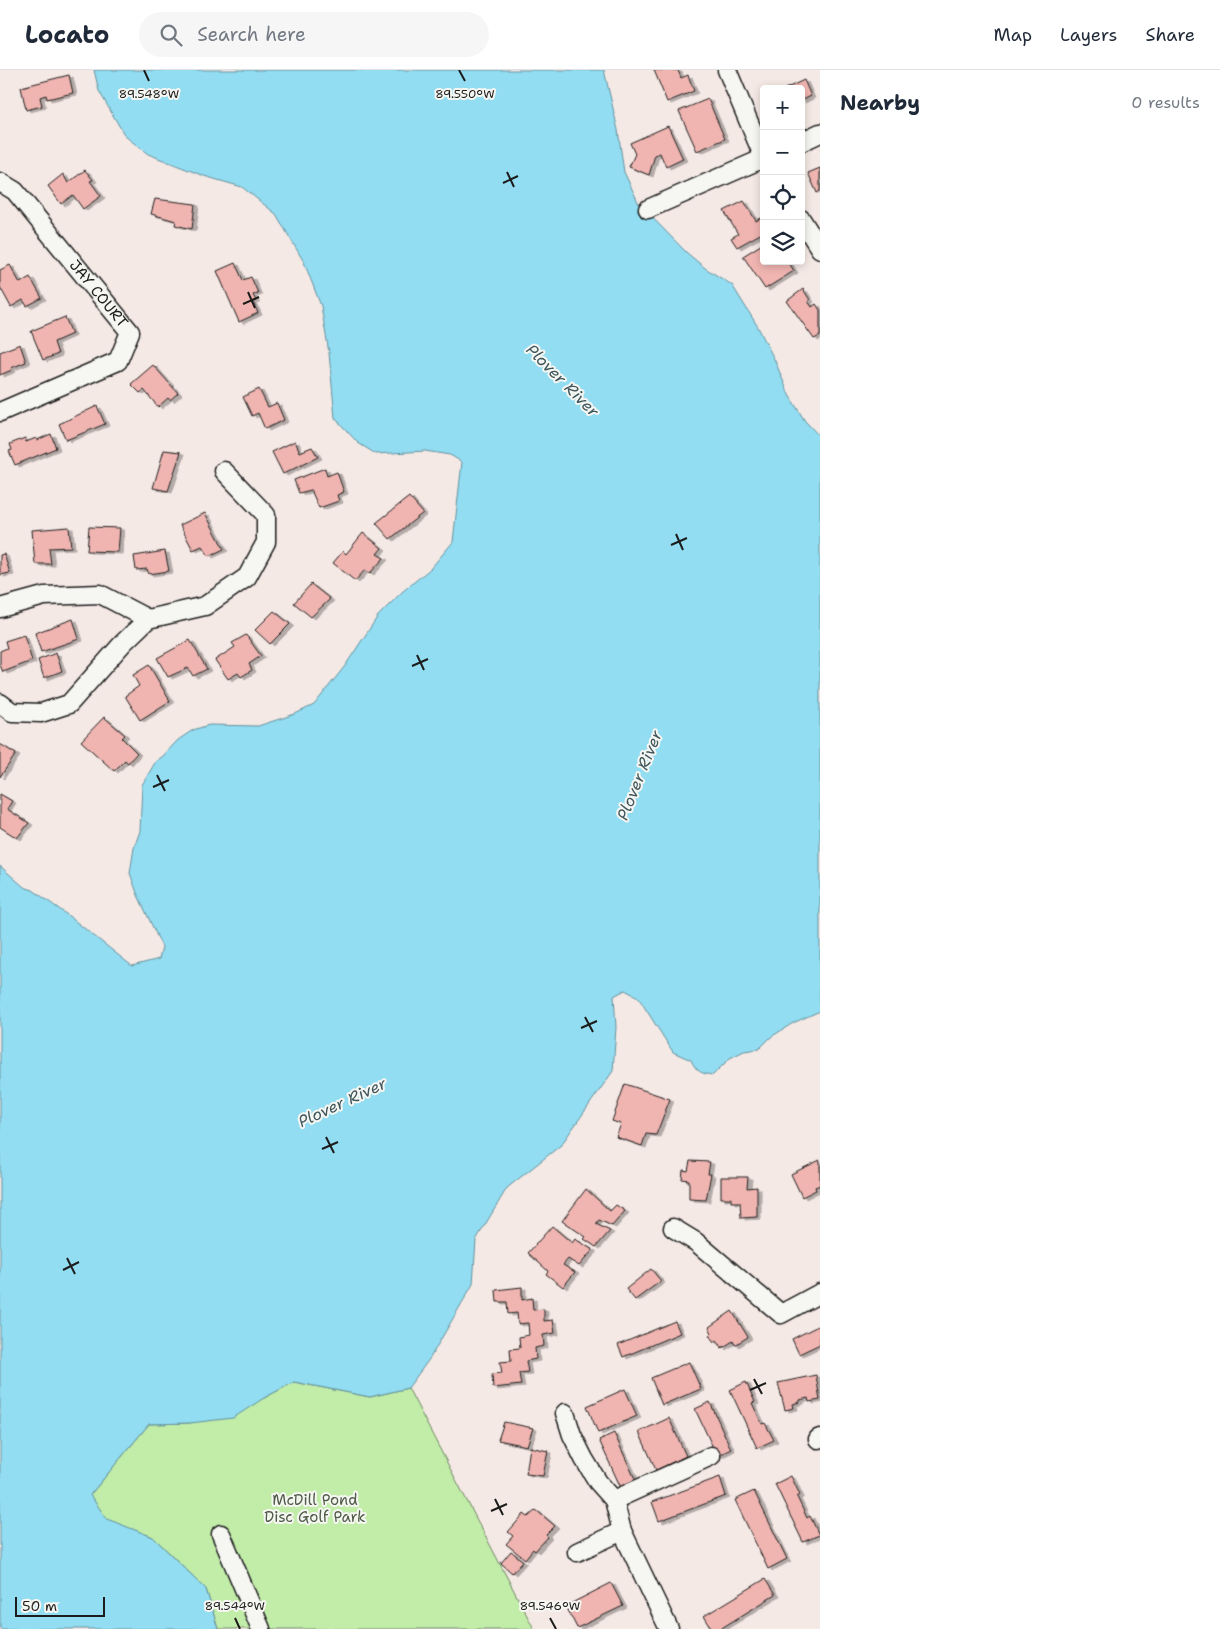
<!DOCTYPE html>
<meta charset="utf-8">
<style>
body{margin:0;font-family:"Shantell Sans",sans-serif;background:#f6f6f7;color:#1f2937}
.controls{position:absolute;right:15px;top:15px;display:grid;overflow:hidden;border-radius:5px;box-shadow:0 2px 8px #0003}
.controls button{width:45px;height:45px;display:grid;place-items:center;padding:0;border:0;border-bottom:1px solid #e0e1e3;background:#fff;color:#1f2937;font:25px sans-serif}
.scale{position:absolute;left:15px;bottom:12px;width:90px;box-sizing:border-box;padding-left:5px;border:2px solid #1c1c1c;border-top:0;font-size:14px;line-height:18px;white-space:nowrap;color:#1c1c1c;-webkit-text-stroke:4px #f6f6f2;paint-order:stroke}
.list{margin:0;padding:0;list-style:none}
h2{display:flex;justify-content:space-between;align-items:center;height:65px;margin:0;padding:0 20px;font-size:21px}
h2 small{font-size:16px;font-weight:400;color:#747a83}
.icon{flex:none;width:28px;height:28px;fill:none;stroke:currentColor;stroke-width:2;stroke-linecap:round;stroke-linejoin:round}
.map{position:relative;flex:none;width:820px;height:1559px;overflow:hidden}
header{display:flex;align-items:center;gap:30px;box-sizing:border-box;height:70px;padding:0 25px;background:#fff;border-bottom:1px solid #e0e1e3}
header strong{font-size:24px}
nav{display:flex;gap:28px;margin-inline-start:auto;font-size:18px}
.search{width:350px;height:45px;background:#f6f6f7;display:flex;align-items:center;gap:12px;box-sizing:border-box;padding:0 18px;border-radius:28px;color:#747a83;font-size:19px}
main{display:flex}
aside{flex:1;background:#fff}
.map>svg:first-child{display:block}
.green{fill:#c1eda9;stroke:#6e8462}
.water{fill:#92ddf2;stroke:#63909c}
.building{fill:#f0b5b1;stroke:#1c1c1c;filter:url(#shadow)}
.lines{fill:none;stroke-linecap:round;stroke-linejoin:round}
.minor-casing{stroke:#1c1c1c;stroke-width:21}
.minor{stroke:#f6f6f2;stroke-width:18}
.ticks{fill:none;stroke:#1c1c1c;stroke-width:2}
.labels{text-anchor:middle;stroke-width:4;stroke-linejoin:round;paint-order:stroke}
.street-label{font-size:15px;fill:#1c1c1c;stroke:#f6f6f2}
.park-label{font-size:15px;fill:#4e5b46;stroke:#f6f6f2}
.water-label{font-size:16px;font-style:italic;fill:#3f565c;stroke:#f6f6f2}
.ticks-label{font-size:12px;text-anchor:middle;fill:#1c1c1c;stroke:#f6f6f2;stroke-width:4;stroke-linejoin:round;paint-order:stroke}
</style>
<header>
<strong>Locato</strong>
<div class="search"><svg class="icon" aria-label="search" viewBox="0 0 24 24"><circle cx="10" cy="10" r="6"/><path d="M15 15l6 6"/></svg>Search here</div>
<nav><a>Map</a><a>Layers</a><a>Share</a></nav>
</header>
<main>
<div class="map">
<svg width="820" height="1559" viewBox="0 0 820 1559">
<defs>
<filter id="shadow"><feDropShadow dx="4" dy="2" stdDeviation="0" flood-color="#0004"/></filter>
</defs>
<rect width="100%" height="100%" fill="#f5e9e5"/>
<filter id="ink" filterUnits="userSpaceOnUse"><feTurbulence type="fractalNoise" baseFrequency=".02" numOctaves="2"/><feDisplacementMap in="SourceGraphic" scale="10" xChannelSelector="R" yChannelSelector="G"/><feConvolveMatrix kernelMatrix="1 2 1 2 8 2 1 2 1" color-interpolation-filters="sRGB"/></filter>
<g filter="url(#ink)">
<polygon class="green" points="294,1312 370,1327 408,1318 534,1559 218,1559 206,1519 153,1467 107,1450 90,1425 149,1354 190,1353 264,1328"/>
<path class="water" d="M94,0H604L618,60L624,102L639,134L687,183L705,198L732,215L758,257L775,291L789,325L805,351L820,367V941L793,953L771,967L759,979L744,981L730,988L713,1005C701,1004 696,1001 691,990L673,982L638,927L625,920L614,926L616,957L613,1001L561,1075L507,1118L476,1170L473,1214L430,1288L408,1318L370,1327L294,1312L264,1328L233,1348L190,1353L149,1354L90,1425L107,1449L153,1467L206,1519L218,1559H0V796L24,817L33,820L70,847L132,896L159,889L162,877L137,823L130,803L134,778L140,761L142,715L156,691L162,687L178,670L193,660L209,655L258,656L295,644L314,635L345,596L378,546L402,522L431,498L453,472L462,392L450,385L425,381L376,384L358,373L335,348L329,283L321,236L304,192L276,144L242,117L204,106L148,84L125,66L99,21Z"/>
<g class="building">
<polygon points="654,0 678,0 681,8 688,5 694,21 667,32"/>
<polygon points="69,5 73,23 47,29 46,25 40,27 42,36 26,40 21,17"/>
<polygon points="804,10 811,26 801,31 801,19 785,19"/>
<polygon points="708,29 725,69 697,81 679,41"/>
<polygon points="668,56 683,89 666,97 660,83 655,85 649,105 629,97 635,84 630,73"/>
<polygon points="820,98 820,121 817,123 808,103"/>
<polygon points="85,100 93,110 90,111 101,126 83,139 73,125 61,134 48,116 63,104 68,113"/>
<polygon points="155,129 195,134 192,159 175,155 176,151 151,144"/>
<polygon points="744,131 756,151 763,147 764,149 764,162 737,177 731,168 738,164 724,141"/>
<polygon points="764,173 764,191 788,191 794,201 765,219 743,186"/>
<polygon points="235,193 243,210 251,207 258,223 253,225 256,231 253,232 258,243 239,252 217,201"/>
<polygon points="10,195 20,213 30,207 42,228 27,236 23,230 11,237 0,217 0,200"/>
<polygon points="803,219 810,230 808,231 812,237 816,234 820,240 820,266 814,269 787,231"/>
<polygon points="65,247 72,264 54,272 58,284 43,290 31,261"/>
<polygon points="20,274 26,292 11,298 12,300 0,305 0,282"/>
<polygon points="153,295 178,323 170,330 168,328 158,337 144,320 140,323 131,314"/>
<polygon points="259,319 268,337 277,333 284,350 265,359 258,343 252,346 243,327"/>
<polygon points="97,336 105,354 66,370 59,354"/>
<polygon points="51,364 56,378 15,395 9,381 12,380 10,374 25,368 26,372 36,368 37,370"/>
<polygon points="295,371 300,382 312,377 318,387 283,404 272,382"/>
<polygon points="164,380 181,382 168,421 153,418"/>
<polygon points="325,398 327,406 337,402 344,422 337,425 339,431 319,438 311,420 299,423 294,410"/>
<polygon points="409,427 423,443 390,469 376,453"/>
<polygon points="205,443 224,479 209,486 202,476 193,480 180,455"/>
<polygon points="69,457 71,477 49,478 51,494 35,494 32,460"/>
<polygon points="89,457 120,458 118,482 87,481"/>
<polygon points="363,463 382,478 377,484 384,488 370,503 365,500 355,511 333,493 343,481 346,484"/>
<polygon points="165,481 169,501 149,504 147,499 136,500 134,486"/>
<polygon points="4,484 10,503 0,505 0,485"/>
<polygon points="311,514 330,529 311,547 294,533"/>
<polygon points="274,541 290,554 270,574 255,560"/>
<polygon points="73,549 79,569 41,582 35,563"/>
<polygon points="24,565 32,591 3,602 0,595 0,581 7,578 5,571"/>
<polygon points="246,565 261,586 249,594 252,600 241,607 238,603 228,609 215,590 235,577 232,573"/>
<polygon points="190,570 207,599 193,606 188,598 168,607 157,588"/>
<polygon points="56,583 62,601 44,608 38,590"/>
<polygon points="149,595 170,631 140,650 125,626 139,616 133,605"/>
<polygon points="104,647 125,665 122,668 137,683 128,693 125,690 114,701 81,671"/>
<polygon points="0,674 16,684 0,707"/>
<polygon points="0,724 12,731 7,739 29,753 17,768 0,757"/>
<polygon points="625,1014 670,1029 656,1065 646,1064 642,1076 616,1067 621,1054 612,1051"/>
<polygon points="820,1090 820,1115 815,1117 816,1120 802,1127 791,1104"/>
<polygon points="690,1091 710,1092 708,1104 711,1104 706,1130 689,1129 689,1110 682,1109 683,1100 688,1101"/>
<polygon points="721,1107 748,1107 747,1118 757,1117 757,1147 741,1148 740,1132 731,1132 731,1128 721,1128"/>
<polygon points="586,1119 610,1141 616,1135 625,1141 612,1156 599,1150 596,1154 610,1161 596,1177 584,1169 586,1167 562,1151"/>
<polygon points="552,1156 572,1173 575,1169 593,1180 579,1196 568,1189 563,1195 575,1202 563,1217 546,1204 548,1201 528,1183"/>
<polygon points="651,1199 661,1211 635,1230 626,1219"/>
<polygon points="522,1217 522,1230 532,1228 533,1240 544,1239 544,1251 553,1250 555,1263 543,1265 544,1276 535,1278 536,1289 526,1291 528,1302 519,1303 521,1315 493,1318 492,1304 502,1303 500,1292 511,1291 510,1279 520,1278 519,1267 529,1265 528,1253 518,1254 517,1243 508,1244 507,1232 497,1232 496,1220"/>
<polygon points="732,1241 748,1267 735,1275 733,1271 722,1278 717,1270 714,1272 709,1265 712,1263 709,1257"/>
<polygon points="675,1251 680,1263 623,1287 618,1275"/>
<polygon points="820,1255 820,1274 799,1284 792,1269"/>
<polygon points="689,1292 701,1319 662,1335 651,1308"/>
<polygon points="816,1305 820,1330 809,1332 808,1328 800,1330 800,1332 793,1334 794,1338 785,1340 778,1313"/>
<polygon points="746,1312 755,1332 752,1333 762,1354 765,1353 774,1370 757,1378 730,1320"/>
<polygon points="625,1319 637,1346 598,1363 587,1336"/>
<polygon points="710,1332 731,1379 717,1386 695,1339"/>
<polygon points="669,1348 686,1386 656,1400 639,1362"/>
<polygon points="504,1352 533,1358 527,1376 498,1370"/>
<polygon points="614,1363 636,1411 621,1418 599,1370"/>
<polygon points="530,1377 548,1381 543,1406 526,1404"/>
<polygon points="791,1406 800,1425 797,1427 807,1448 810,1446 819,1465 803,1472 775,1414"/>
<polygon points="720,1407 726,1426 659,1451 652,1432"/>
<polygon points="754,1421 787,1489 768,1499 735,1430"/>
<polygon points="536,1440 555,1456 546,1465 548,1467 535,1481 533,1479 525,1489 506,1474 513,1466 508,1462 524,1444 528,1447"/>
<polygon points="511,1481 523,1491 512,1503 501,1493"/>
<polygon points="765,1509 775,1525 720,1559 712,1559 704,1546"/>
<polygon points="611,1513 623,1536 577,1558 566,1536"/>
</g>
<g class="lines">
<defs>
<g id="minor">
<polyline points="727,0 764,88"/>
<polyline points="801,72 820,63"/>
<path id="s1" d="M0,112L15,121L130,262L118,291L0,342"/>
<polyline points="648,139 764,88"/>
<polyline points="801,149 820,179"/>
<polyline points="0,538 44,526 100,524 148,549"/>
<polyline points="0,633 12,642 41,643 69,634 123,573 148,549 205,536 247,507 266,472 266,445 224,401"/>
<polyline points="673,1158 696,1172 781,1244 820,1223"/>
<polyline points="565,1343 572,1365 584,1389 598,1412 614,1430 622,1461"/>
<polyline points="818,1369 820,1368"/>
<polyline points="614,1430 711,1386"/>
<polyline points="221,1464 261,1559"/>
<polyline points="577,1482 622,1461 669,1559"/>
</g>
</defs>
<use href="#minor" class="minor-casing"/>
<use href="#minor" class="minor"/>
</g>
</g>
<path class="ticks" d="M144,0L149,11M459,0L465,11M507,102L514,117M503,113L518,106M248,222L255,238M243,234L259,227M676,464L683,480M671,475L687,468M417,585L424,600M412,596L428,589M157,705L165,721M153,717L169,710M585,947L593,962M581,958L597,951M326,1067L334,1083M322,1079L338,1072M67,1188L75,1204M63,1200L79,1192M754,1309L762,1324M750,1320L766,1313M495,1429L503,1445M491,1441L507,1434M235,1548L240,1559M550,1548L556,1559"/>
<g class="labels">
<g class="street-label">
<text dy="5" stroke="none"><textPath href="#s1" startOffset="150">JAY COURT</textPath></text>
</g>
<g class="park-label">
<text x="315" y="1435">McDill Pond<tspan x="315" dy="17">Disc Golf Park</tspan></text>
</g>
<g class="water-label">
<text transform="translate(563 310) rotate(45)" y="6">Plover River</text>
<text transform="translate(639 705) rotate(-68)" y="6">Plover River</text>
<text transform="translate(342 1032) rotate(-25)" y="6">Plover River</text>
</g>
</g>
<g class="ticks-label">
<text x="149" y="28">89.548°W</text>
<text x="465" y="28">89.550°W</text>
<text x="235" y="1540">89.544°W</text>
<text x="550" y="1540">89.546°W</text>
</g>
</svg>
<div class="controls">
<button>+</button>
<button>−</button>
<button><svg class="icon" aria-label="locate" viewBox="0 0 24 24"><circle cx="12" cy="12" r="6"/><path d="M12 2v4M12 18v4M2 12h4M18 12h4"/></svg></button>
<button><svg class="icon" aria-label="layers" viewBox="0 0 24 24"><path d="M12 4l9 5-9 5-9-5zM3 14l9 5 9-5"/></svg></button>
</div>
<div class="scale">50 m</div>
</div>
<aside>
<h2>Nearby<small>0 results</small></h2>
<ul class="list">
</ul>
</aside>
</main>
